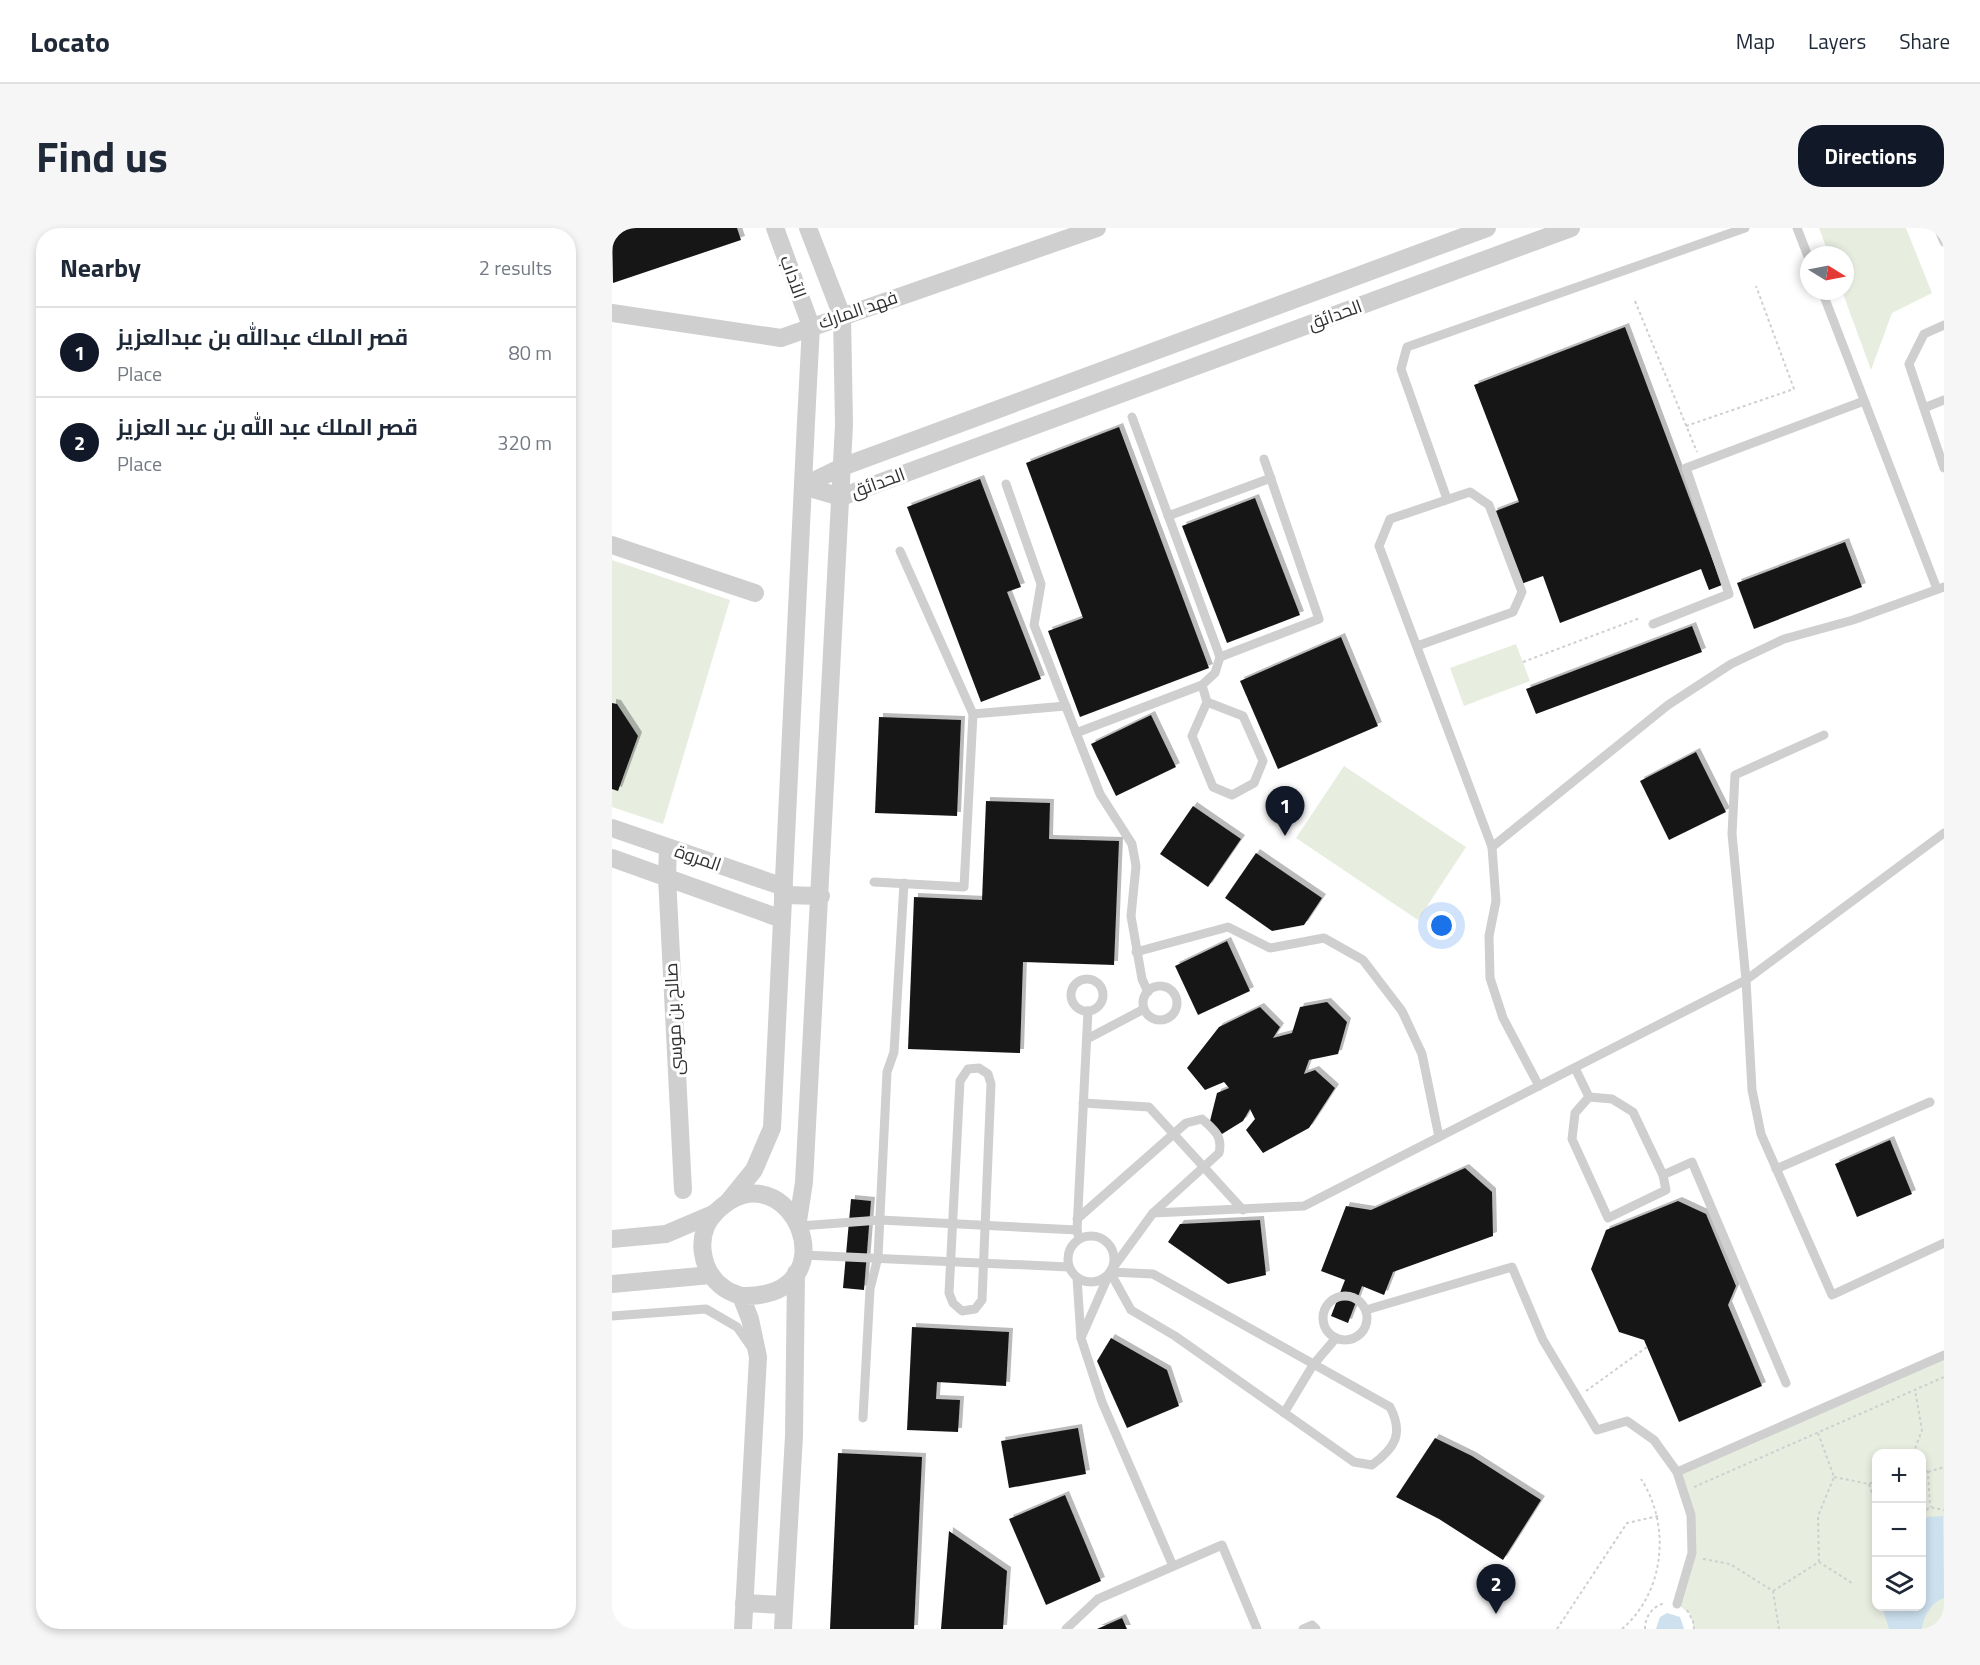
<!DOCTYPE html>
<meta charset="utf-8">
<style>
body{margin:0;font-family:"Titillium Web",Cairo,sans-serif;background:#f6f6f7;color:#1f2937}
.controls{position:absolute;right:18px;bottom:18px;display:grid;overflow:hidden;border-radius:12px;box-shadow:0 3px 9px #0003}
.controls button{width:54px;height:54px;display:grid;place-items:center;padding:0;border:0;border-bottom:2px solid #e0e1e3;background:#fff;color:#1f2937;font:30px sans-serif}
.compass{position:absolute;left:1188px;top:18px;width:54px;height:54px;border-radius:50%;background:#fff;box-shadow:0 3px 9px #0003;rotate:100deg}
.you{position:absolute;left:830px;top:698px;width:21px;height:21px;margin:-15px;border:4px solid #fff;border-radius:50%;background:#1a73e8;box-shadow:0 0 0 9px #1a73e833}
.badge{display:grid;place-items:center;width:39px;height:39px;border-radius:50%;background:#111827;color:#fff;font-size:20px;font-weight:700}
.pin{position:absolute;translate:-50% -50px;filter:drop-shadow(0 2px 3px #0008)}
.pin::after{content:'';position:absolute;top:32px;width:21px;height:18px;background:inherit;clip-path:polygon(0 0,100% 0,50% 100%)}
.list{margin:0;padding:0;list-style:none}
h2{display:flex;justify-content:space-between;align-items:center;height:78px;margin:0;padding:0 24px;font-size:26px}
h2 small{font-size:20px;font-weight:400;color:#747a83}
.list li{display:grid;grid-template-columns:39px 1fr auto;gap:18px;align-items:center;box-sizing:border-box;height:90px;padding:0 24px;border-top:2px solid #e0e1e3}
.list b{display:block;font-size:22px;white-space:nowrap}
.list p{margin:0;font-size:20px;white-space:nowrap;color:#747a83}
.list em{font-size:20px;font-style:normal;color:#747a83}
.icon{flex:none;width:33px;height:33px;fill:none;stroke:currentColor;stroke-width:2;stroke-linecap:round;stroke-linejoin:round}
.map{position:relative;flex:none;width:1332px;height:1401px;overflow:hidden;border-radius:24px}
header{display:flex;align-items:center;gap:36px;box-sizing:border-box;height:84px;padding:0 30px;background:#fff;border-bottom:2px solid #e0e1e3}
header strong{font-size:28px}
nav{display:flex;gap:33px;margin-inline-start:auto;font-size:21px}
.intro{display:flex;align-items:center;justify-content:space-between;box-sizing:border-box;height:144px;padding:0 36px}
h1{margin:0;font-size:42px}
.button{padding:15px 27px;border-radius:24px;background:#111827;color:#fff;font-size:21px;font-weight:700}
main{display:flex;gap:36px;padding:0 36px}
aside{flex:1;background:#fff;border-radius:24px;box-shadow:0 3px 9px #0003}
.map>svg:first-child{display:block}
.green{fill:#e7eee0;fill-rule:evenodd}
.water{fill:#cce0ee}
.building{fill:#191919;filter:url(#shadow)}
.lines{fill:none;stroke-linecap:round;stroke-linejoin:round}
.path{stroke:#cfcfcf;stroke-width:2;stroke-dasharray:3 3;stroke-linecap:butt}
.service{stroke:#cfcfcf;stroke-width:9}
.minor{stroke:#cfcfcf;stroke-width:18}
.labels{text-anchor:middle;stroke-width:6;stroke-linejoin:round;paint-order:stroke}
.street-label{font-size:18px;fill:#323232;stroke:#fff}
</style>
<header>
<strong>Locato</strong>
<nav><a>Map</a><a>Layers</a><a>Share</a></nav>
</header>
<div class="intro"><h1>Find us</h1><a class="button">Directions</a></div>
<main>
<aside>
<h2>Nearby<small>2 results</small></h2>
<ul class="list">
<li><span class="badge">1</span><div><b>قصر الملك عبدالله بن عبدالعزيز</b><p>Place</p></div><em>80 m</em></li>
<li><span class="badge">2</span><div><b>قصر الملك عبد الله بن عبد العزيز</b><p>Place</p></div><em>320 m</em></li>
</ul>
</aside>
<div class="map">
<svg width="1332" height="1401" viewBox="0 0 1332 1401">
<defs>
<filter id="shadow"><feDropShadow dx="4" dy="-4" stdDeviation="0" flood-color="#0004"/></filter>
</defs>
<rect width="100%" height="100%" fill="#fff"/>
<g class="green">
<polygon points="1207,0 1294,0 1320,65 1280,85 1259,142 1230,63 1233,63 1233,27 1217,27"/>
<polygon points="0,332 118,372 51,596 0,579"/>
<polygon points="904,416 918,453 852,478 838,440"/>
<polygon points="732,538 854,619 806,692 684,610"/>
<path d="M1332,1127V1401H1082L1078,1386L1065,1376L1080,1325L1079,1287L1065,1244ZM1264,1226H1310V1378H1264Z"/>
</g>
<g class="water">
<path d="M1331,1288L1332,1370C1320,1373 1311,1389 1310,1401H1277L1270,1379L1310,1378L1312,1316L1310,1296L1315,1289Z"/>
<polygon points="1055,1385 1068,1389 1072,1401 1044,1401 1048,1389"/>
</g>
<g class="building">
<polygon points="0,0 125,0 129,12 1,55"/>
<polygon points="1013,99 1110,357 1097,362 1089,341 948,395 931,348 909,356 881,284 907,274 862,157"/>
<polygon points="507,199 597,440 468,489 436,403 471,390 414,235"/>
<polygon points="368,251 409,359 395,364 429,451 369,474 295,279"/>
<polygon points="643,270 688,387 615,415 570,298"/>
<polygon points="1233,314 1250,359 1142,401 1125,355"/>
<polygon points="1080,398 1090,424 924,486 914,461"/>
<polygon points="729,409 766,498 666,541 628,453"/>
<polygon points="0,475 5,476 26,508 6,563 0,561"/>
<polygon points="539,487 564,539 504,568 479,516"/>
<polygon points="267,489 349,492 345,588 263,585"/>
<polygon points="1084,524 1114,584 1057,612 1028,553"/>
<polygon points="374,573 438,575 437,611 507,613 502,737 411,734 408,825 296,821 302,669 370,672"/>
<polygon points="581,578 629,611 596,659 548,626"/>
<polygon points="644,625 710,670 692,697 660,703 613,670"/>
<polygon points="615,713 638,763 586,787 563,738"/>
<polygon points="715,774 735,794 726,826 697,832 692,846 703,842 723,860 697,900 651,925 634,902 643,891 638,881 631,893 610,906 598,893 605,865 617,860 612,854 593,862 575,840 607,799 648,779 668,799 661,810 680,805 688,779"/>
<polygon points="1278,912 1300,966 1245,989 1223,936"/>
<polygon points="853,940 880,964 881,1008 781,1044 772,1067 750,1058 736,1095 719,1088 733,1052 709,1043 734,978 759,982"/>
<polygon points="239,971 259,973 252,1062 231,1060"/>
<polygon points="1066,973 1094,986 1124,1058 1116,1077 1150,1158 1067,1194 1032,1112 1007,1104 979,1041 994,1002"/>
<polygon points="648,992 654,1047 616,1056 556,1014 568,996"/>
<polygon points="300,1099 397,1104 394,1158 325,1154 324,1171 348,1172 346,1204 295,1202"/>
<polygon points="499,1110 555,1142 567,1178 515,1200 485,1133"/>
<polygon points="466,1200 474,1246 397,1260 389,1213"/>
<polygon points="823,1210 860,1228 929,1272 891,1332 827,1291 784,1269"/>
<polygon points="226,1225 310,1229 302,1401 218,1401"/>
<polygon points="453,1267 489,1353 434,1377 397,1291"/>
<polygon points="337,1303 395,1343 391,1401 329,1401"/>
<polygon points="510,1390 515,1401 485,1401"/>
</g>
<g class="lines">
<g class="path">
<polyline points="1023,73 1085,224"/>
<polyline points="1074,198 1182,161 1144,58"/>
<polyline points="911,434 1028,390"/>
<polyline points="974,1163 1035,1119"/>
<polyline points="1206,1205 1222,1249 1206,1288 1207,1334"/>
<polyline points="1301,1226 1310,1202 1303,1162"/>
<polyline points="1310,1239 1316,1244 1318,1279"/>
<polyline points="1316,1244 1332,1239"/>
<polyline points="1222,1249 1257,1256 1264,1252"/>
<polyline points="1257,1256 1264,1277"/>
<polyline points="1082,1259 1332,1149"/>
<polyline points="1310,1286 1318,1279 1332,1282"/>
<polyline points="1091,1331 1118,1336 1161,1363 1167,1401"/>
<polyline points="1161,1363 1207,1334 1240,1355"/>
<polyline points="1075,1382 1081,1393 1082,1401"/>
<polyline points="945,1401 1015,1295 1046,1288"/>
<path d="M1010,1401C1053,1364 1059,1297 1029,1251"/>
<path d="M1033,1401C1033,1388 1041,1378 1053,1375"/>
</g>
<g class="service">
<polyline points="1185,0 1197,31"/>
<polyline points="1326,0 1332,14"/>
<polyline points="1210,63 1325,361"/>
<polyline points="1332,97 1312,106 1297,136 1332,240"/>
<polyline points="1312,180 1332,172"/>
<polyline points="520,189 608,429"/>
<polyline points="394,256 429,356 422,397 488,566 520,616 524,638 519,688 530,751 536,764"/>
<polyline points="835,271 789,141 795,119 1133,0"/>
<polyline points="556,288 659,250"/>
<polyline points="1041,396 1117,366 1074,240 1252,173"/>
<polyline points="805,418 901,384 910,364 877,277 858,264 778,291 767,318 880,619 884,673 877,708 878,750 891,790 927,858"/>
<polyline points="590,457 595,474 580,508 601,559 620,567 642,555 651,533 631,488 595,474"/>
<polyline points="361,486 454,478"/>
<polyline points="464,505 590,457 603,445 608,429 707,391 652,231"/>
<polyline points="1212,507 1123,547 1120,606 1134,752 1140,862 1149,906 1220,1067 1332,1015"/>
<polyline points="880,619 1056,477 1119,436 1172,411 1241,392 1332,359"/>
<polyline points="262,654 352,659 361,486 288,323"/>
<polyline points="524,724 616,699 658,720 712,710 751,732 790,783 810,826 827,909"/>
<circle cx="475" cy="767" r="16"/>
<circle cx="548" cy="775" r="17"/>
<polyline points="475,811 532,781"/>
<polygon points="367,840 376,846 379,856 370,1072 363,1081 350,1083 341,1075 337,1065 348,853 356,841"/>
<polyline points="963,840 977,869 963,885 960,911 996,990 1054,962 1051,947 1021,884 1000,871 977,869"/>
<polyline points="471,875 537,879 631,982"/>
<polyline points="1164,941 1318,874"/>
<polyline points="1051,947 1080,934 1174,1155"/>
<polyline points="541,985 692,978 1134,752 1332,605"/>
<path d="M465,991L574,895L590,891C602,902 611,908 607,925L541,985L498,1044L469,1110"/>
<polyline points="188,998 268,992 465,1002"/>
<circle cx="479" cy="1031" r="23"/>
<polyline points="467,1011 465,1002 476,783"/>
<polyline points="191,1027 457,1039"/>
<path d="M498,1044L541,1046L778,1179C792,1206 783,1220 760,1237L742,1234L563,1108L519,1082Z"/>
<polyline points="465,1050 469,1110 490,1174 561,1338"/>
<circle cx="733" cy="1090" r="22"/>
<polyline points="754,1082 900,1039 931,1112 985,1202 1015,1193 1042,1212 1065,1244 1079,1287 1080,1325 1065,1376"/>
<polyline points="0,1088 94,1081 125,1099 139,1119"/>
<polyline points="672,1185 701,1137 724,1110"/>
<polyline points="251,1190 258,1061 266,1029 275,844 282,824 292,655"/>
<polyline points="1065,1244 1332,1127"/>
<polyline points="454,1401 486,1371 610,1317 645,1401"/>
<polyline points="691,1401 700,1397 704,1401"/>
</g>
<g class="minor">
<polyline points="0,85 169,110 485,0"/>
<polyline points="191,258 229,269 959,0"/>
<polyline points="191,258 230,239 875,0"/>
<polyline points="0,317 143,365"/>
<polyline points="0,600 172,659"/>
<polyline points="56,620 55,649 71,962"/>
<polyline points="0,630 170,691"/>
<polyline points="171,667 209,668"/>
<polyline points="116,974 142,942 160,900 194,194 199,98 163,0"/>
<polyline points="186,993 192,954 232,197 230,88 196,0"/>
<polyline points="0,1011 54,1006 101,986"/>
<polyline points="0,1056 99,1047"/>
<path d="M129,1068C246,1071 176,913 104,984C82,1005 88,1044 112,1060C117,1064 124,1066 129,1068L138,1091L146,1129L131,1401"/>
<polyline points="132,1375 172,1377"/>
<polyline points="171,1401 182,1208 184,1045"/>
</g>
</g>
<g class="labels">
<g class="street-label">
<text transform="translate(181 49) rotate(70)" y="6">الآداب</text>
<text transform="translate(246 82) rotate(-19)" y="6">فهد المارك</text>
<text transform="translate(723 87) rotate(-20)" y="6">الحدائق</text>
<text transform="translate(266 255) rotate(-20)" y="6">الحدائق</text>
<text transform="translate(86 630) rotate(19)" y="6">المروة</text>
<text transform="translate(62 791) rotate(-93)" y="6">صالح بن موسى</text>
</g>
</g>
</svg>
<div class="controls">
<button>+</button>
<button>−</button>
<button><svg class="icon" aria-label="layers" viewBox="0 0 24 24"><path d="M12 4l9 5-9 5-9-5zM3 14l9 5 9-5"/></svg></button>
</div>
<svg class="compass" viewBox="-18 -18 36 36"><path d="M0-13l5 13h-10z" fill="#e53935"/><path d="M0 13l5-13h-10z" fill="#747a83"/></svg>
<div class="you"></div>
<div class="pin badge" style="left:673px;top:608px">1</div>
<div class="pin badge" style="left:884px;top:1386px">2</div>
</div>
</main>
